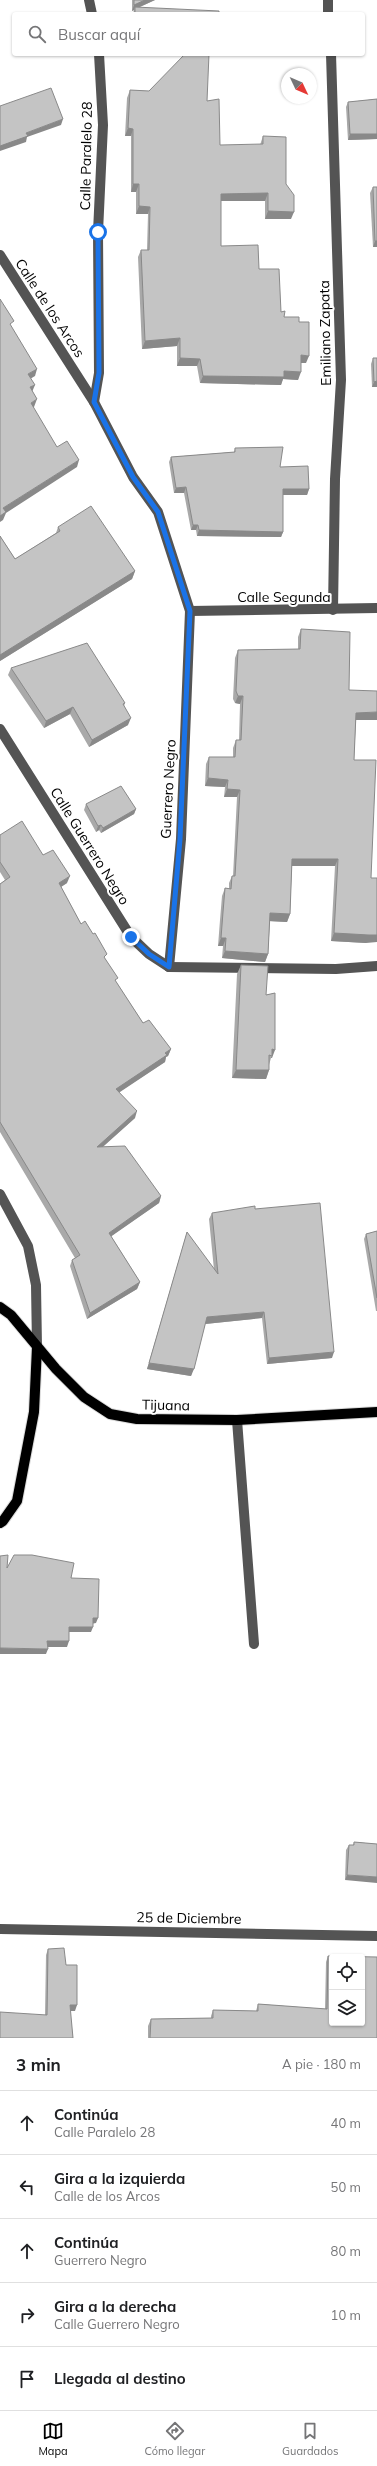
<!DOCTYPE html>
<html lang="es">
<meta charset="utf-8">
<style>
body{margin:0;font-family:Mulish,sans-serif;background:#f2f2f2;color:#202124}
.controls{position:absolute;right:12px;bottom:12px;display:grid;overflow:hidden;border-radius:4px;box-shadow:0 1px 3px #0004}
.controls button{width:36px;height:36px;display:grid;place-items:center;padding:0;border:0;border-bottom:1px solid #e0e0e0;background:#fff;color:#202124;font:20px sans-serif}
.compass{position:absolute;left:281px;top:68px;width:36px;height:36px;border-radius:50%;background:#fff;box-shadow:0 1px 3px #0004;rotate:134deg}
.stop{position:absolute;width:12px;height:12px;margin:-9px;border:3px solid #1a73e8;border-radius:50%;background:#fff}
.stop.end{background:#1a73e8;border-color:#fff;box-shadow:0 1px 4px #0008}
.list{margin:0;padding:0;list-style:none}
h2{display:flex;justify-content:space-between;align-items:center;height:52px;margin:0;padding:0 16px;font-size:17px}
h2 small{font-size:13px;font-weight:400;color:#757577}
.list li{display:grid;grid-template-columns:26px 1fr auto;gap:12px;align-items:center;box-sizing:border-box;height:64px;padding:0 16px;border-top:1px solid #e0e0e0}
.list b{display:block;font-size:15px;white-space:nowrap}
.list p{margin:0;font-size:13px;white-space:nowrap;color:#757577}
.list em{font-size:13px;font-style:normal;color:#757577}
.icon{flex:none;width:22px;height:22px;fill:none;stroke:currentColor;stroke-width:2;stroke-linecap:round;stroke-linejoin:round}
.map{position:relative;flex:none;width:377px;height:2038px;overflow:hidden}
.search{position:absolute;background:#fff;box-shadow:0 1px 3px #0004;left:12px;right:12px;top:12px;height:44px;display:flex;align-items:center;gap:10px;box-sizing:border-box;padding:0 14px;border-radius:4px;color:#757577;font-size:15px}
.sheet{height:372px;background:#fff}
nav{display:flex;justify-content:space-around;align-items:center;box-sizing:border-box;height:56px;border-top:1px solid #e0e0e0;background:#fff;font-size:11px;color:#757577}
nav a{display:grid;justify-items:center;gap:2px}
nav .on{color:#000}
.map>svg:first-child{display:block}
.lines{fill:none;stroke-linecap:round;stroke-linejoin:round}
.major-casing{stroke:#dbdbdb;stroke-width:12}
.minor{stroke:#545454;stroke-width:10}
.major{stroke:#000;stroke-width:10}
.wall{fill:#a9a9a9}
.shaded-wall{fill:#898989}
.building{fill:#c4c4c4;stroke:#898989;fill-rule:evenodd}
.route{stroke:#1a73e8;stroke-width:5}
.labels{text-anchor:middle;stroke-width:4;stroke-linejoin:round;paint-order:stroke}
.street-label{font-size:14px;fill:#000;stroke:#fff}
</style>
<div class="map">
<svg width="377" height="2038" viewBox="0 0 377 2038">
<rect width="100%" height="100%" fill="#fff"/>
<g class="lines">
<defs>
<g id="major">
<polyline points="0,1307 11,1315 56,1369 84,1397 110,1414 137,1419 237,1420 377,1412"/>
<polyline points="0,1523 3,1521 17,1501 34,1412 37,1347"/>
</g>
</defs>
<use href="#major" class="major-casing"/>
<g class="minor">
<polyline points="89,0 92,14"/>
<polyline points="328,14 328,0"/>
<polyline points="331,54 341,380 335,479 333,610"/>
<polyline points="0,255 94,402 133,477 158,512 190,611 181,839 169,967"/>
<polyline points="94,402 99,373 98,232 103,125 99,54"/>
<polyline points="190,611 377,608"/>
<polyline points="0,729 131,937 149,954 169,967"/>
<polyline points="169,967 336,969 377,966"/>
<polyline points="0,1194 28,1246 36,1285 37,1347"/>
<polyline points="237,1420 254,1644"/>
<polyline points="0,1929 377,1936"/>
</g>
<use href="#major" class="major"/>
</g>
<g class="wall">
<polygon points="132,0 155,0 140,7 135,14 133,14 134,10 132,11"/>
<polygon points="130,90 149,91 207,101 220,145 260,145 263,136 286,184 291,219 265,219 265,201 221,201 221,246 259,269 281,312 284,317 299,322 306,363 301,363 298,380 283,379 281,385 200,383 197,366 177,366 177,346 142,349 138,257 141,250 147,250 148,214 136,214 136,192 131,192 131,136 125,136 127,98"/>
<polygon points="377,99 377,139 348,140 346,107 348,102"/>
<polygon points="373,187 377,247 373,247 370,193"/>
<polygon points="373,358 377,387 372,387 371,364"/>
<polygon points="235,448 280,467 309,489 307,495 283,495 283,532 281,537 197,536 196,530 191,530 184,493 174,493 169,462 171,457 234,452"/>
<polygon points="58,527 135,571 132,579 0,661 0,536 15,559 56,533"/>
<polygon points="301,629 349,690 377,720 356,720 354,760 366,943 331,941 335,866 292,866 290,914 287,922 270,921 268,954 265,962 222,958 223,946 218,946 220,920 222,896 225,888 229,889 229,883 232,876 233,876 237,797 224,797 225,787 205,786 206,764 209,757 233,757 233,748 236,740 239,740 240,704 235,703 233,699 235,658 238,650 298,649 298,637"/>
<polygon points="11,668 125,703 124,706 128,725 89,747 70,714 44,728 8,675"/>
<polygon points="86,804 136,809 134,814 101,833 99,830 96,832 84,810"/>
<polygon points="0,835 43,855 67,883 61,887 81,924 105,959 116,982 143,1023 171,1049 168,1056 166,1057 165,1062 119,1092 135,1118 102,1147 161,1196 159,1203 111,1236 140,1282 137,1289 87,1319 70,1266 72,1260 75,1258 0,1132 0,884 5,880 0,872"/>
<polygon points="241,965 266,995 275,993 272,1058 271,1058 269,1065 269,1070 266,1079 232,1078 237,974"/>
<polygon points="255,1209 332,1358 267,1364 262,1318 205,1324 191,1376 147,1369 187,1232 214,1270 209,1219 212,1213"/>
<polygon points="377,1231 377,1311 376,1311 364,1239 366,1234"/>
<polygon points="354,1842 377,1844 345,1880 346,1850 349,1845 353,1845"/>
<polygon points="48,1949 66,1965 75,2011 70,2011 73,2038 45,2015 46,1955"/>
<polygon points="328,1956 377,2038 148,2038 148,2026 151,2019 211,2018 211,2016 213,2010 256,2011 258,2004 325,2009 326,1962"/>
</g>
<g class="shaded-wall">
<polygon points="145,0 155,0 135,9 135,7 134,10 132,11 134,5"/>
<polygon points="63,119 61,125 27,137 26,142 0,151 0,146 26,133"/>
<polygon points="128,128 133,129 131,136 125,136"/>
<polygon points="350,134 377,134 377,139 348,140"/>
<polygon points="133,184 139,184 136,192 131,192"/>
<polygon points="268,193 265,201 218,201 221,194"/>
<polygon points="139,206 150,207 148,214 136,214"/>
<polygon points="268,211 294,212 291,219 265,219"/>
<polygon points="375,241 377,241 377,247 373,247"/>
<polygon points="180,338 177,346 142,349 145,341"/>
<polygon points="301,355 309,356 306,363 299,363"/>
<polygon points="180,358 200,359 197,366 177,366"/>
<polygon points="37,369 35,376 25,382 28,374"/>
<polygon points="284,371 301,372 298,380 283,379 281,385 200,383 203,376"/>
<polygon points="377,381 377,387 372,387 374,382"/>
<polygon points="35,385 32,392 30,387"/>
<polygon points="37,399 34,407 29,410 31,403"/>
<polygon points="79,460 77,467 6,513 3,520 0,522 0,516 3,508"/>
<polygon points="186,487 184,493 174,493 176,488"/>
<polygon points="283,489 309,489 307,495 281,495"/>
<polygon points="193,525 198,525 196,530 191,530"/>
<polygon points="199,530 283,532 281,537 197,536"/>
<polygon points="135,571 132,579 0,661 0,655"/>
<polygon points="238,696 243,696 240,704 235,703"/>
<polygon points="73,707 70,714 44,728 46,721"/>
<polygon points="377,712 377,720 354,720 356,713"/>
<polygon points="131,718 128,725 89,747 92,740"/>
<polygon points="208,778 228,780 225,787 205,786"/>
<polygon points="227,789 240,790 237,797 224,797"/>
<polygon points="136,809 134,814 101,833 103,828"/>
<polygon points="101,825 99,830 96,832 98,826"/>
<polygon points="292,859 338,859 335,866 289,866"/>
<polygon points="70,876 67,883 56,890 59,883"/>
<polygon points="270,913 290,914 287,922 267,921"/>
<polygon points="334,933 377,935 377,942 366,943 331,941"/>
<polygon points="221,938 226,938 223,946 218,946"/>
<polygon points="225,951 268,954 265,962 222,958"/>
<polygon points="171,1049 168,1056 166,1057 165,1062 114,1096 116,1089"/>
<polygon points="272,1049 275,1050 272,1058 271,1058 272,1056"/>
<polygon points="236,1070 269,1070 266,1079 232,1078"/>
<polygon points="137,1111 135,1118 95,1154 97,1147"/>
<polygon points="161,1196 159,1203 106,1240 109,1233"/>
<polygon points="140,1282 137,1289 87,1319 90,1313"/>
<polygon points="264,1312 262,1318 205,1324 207,1317"/>
<polygon points="334,1352 332,1358 267,1364 269,1358"/>
<polygon points="149,1363 194,1369 191,1376 147,1369"/>
<polygon points="93,1618 98,1618 96,1623 91,1624"/>
<polygon points="69,1627 93,1627 91,1632 67,1632"/>
<polygon points="47,1641 69,1641 67,1647 45,1647"/>
<polygon points="0,1648 48,1649 46,1654 0,1654"/>
<polygon points="347,1875 377,1877 377,1883 345,1880"/>
<polygon points="70,2005 77,2005 75,2011 68,2011"/>
</g>
<g class="building">
<polygon points="134,0 145,0 134,5"/>
<polygon points="135,7 219,11 219,14 135,14"/>
<polygon points="185,54 209,54 207,101 219,99 220,145 263,144 263,136 286,137 286,184 294,195 294,212 268,211 268,193 221,194 221,246 258,245 259,269 279,269 281,312 285,311 284,317 299,317 299,322 309,322 309,356 301,355 301,372 284,371 284,377 203,376 200,359 180,358 180,338 145,341 141,250 149,250 150,207 139,206 139,184 133,184 133,129 128,128 130,90 149,91"/>
<polygon points="51,88 63,119 26,133 28,136 0,146 0,106"/>
<polygon points="377,99 377,134 350,134 348,102"/>
<polygon points="373,187 377,187 377,241 375,241"/>
<polygon points="0,299 14,321 10,324 37,369 28,374 35,385 30,387 37,399 31,403 57,447 67,441 79,460 3,508 6,512 0,516"/>
<polygon points="373,358 377,358 377,381 374,382"/>
<polygon points="283,447 280,467 308,466 309,489 283,489 283,532 199,530 198,525 193,525 186,487 176,488 171,457 235,452 235,448"/>
<polygon points="91,506 135,571 0,655 0,536 15,559 60,531 58,527"/>
<polygon points="301,629 350,632 349,690 377,691 377,712 356,713 354,760 376,760 371,878 377,878 377,935 369,935 334,933 338,859 292,859 290,914 270,913 268,954 225,951 226,938 221,938 223,912 225,888 231,889 232,876 235,876 240,790 227,789 228,780 208,778 209,757 235,757 236,740 241,740 243,696 238,696 236,691 238,650 300,649"/>
<polygon points="87,643 125,703 123,704 131,718 92,740 73,707 46,721 11,668"/>
<polygon points="121,786 136,809 103,828 101,825 98,826 86,804"/>
<polygon points="22,821 43,855 53,850 70,876 59,883 81,924 85,921 93,934 95,933 107,954 104,957 118,978 115,980 143,1023 149,1020 171,1049 165,1053 167,1055 116,1089 137,1111 97,1147 125,1146 161,1196 109,1233 140,1282 90,1313 72,1260 80,1255 0,1122 0,884 10,877 0,862 0,835"/>
<polygon points="241,965 268,966 266,995 275,993 275,1050 272,1049 272,1056 269,1055 269,1070 236,1070"/>
<polygon points="320,1203 334,1352 269,1358 264,1312 207,1317 194,1369 149,1363 187,1232 218,1274 212,1213 255,1206 255,1209"/>
<polygon points="377,1231 377,1298 366,1234"/>
<polygon points="8,1555 7,1568 14,1555 32,1555 74,1563 71,1578 99,1579 98,1618 93,1618 93,1627 69,1627 69,1641 47,1641 48,1649 0,1648 0,1556"/>
<polygon points="354,1842 377,1844 377,1877 347,1875 349,1845 354,1845"/>
<polygon points="64,1948 66,1965 77,1965 77,2005 70,2005 73,2038 0,2038 0,2012 47,2015 48,1949"/>
<path d="M328,1956L377,1957V2038H150L151,2019L213,2018V2010L258,2011V2004L327,2009ZM332,1957H362V2023H332Z"/>
</g>
<g class="lines">
<polyline class="route" points="98,232 99,373 94,402 133,477 158,512 190,611 180,839 169,967 149,954 131,937"/>
</g>
<g class="labels">
<g class="street-label">
<text transform="translate(86 156) rotate(-89)" y="5">Calle Paralelo 28</text>
<text transform="translate(50 308) rotate(57)" y="5">Calle de los Arcos</text>
<text transform="translate(325 333) rotate(-91)" y="5">Emiliano Zapata</text>
<text x="284" y="602">Calle Segunda</text>
<text transform="translate(168 789) rotate(-87)" y="5">Guerrero Negro</text>
<text transform="translate(90 846) rotate(58)" y="5">Calle Guerrero Negro</text>
<text transform="translate(166 1405) rotate(1)" y="5">Tijuana</text>
<text transform="translate(189 1918) rotate(1)" y="5">25 de Diciembre</text>
</g>
</g>
</svg>
<div class="controls">
<button><svg class="icon" aria-label="locate" viewBox="0 0 24 24"><circle cx="12" cy="12" r="6"/><path d="M12 2v4M12 18v4M2 12h4M18 12h4"/></svg></button>
<button><svg class="icon" aria-label="layers" viewBox="0 0 24 24"><path d="M12 4l9 5-9 5-9-5zM3 14l9 5 9-5"/></svg></button>
</div>
<svg class="compass" viewBox="-18 -18 36 36"><path d="M0-13l5 13h-10z" fill="#e53935"/><path d="M0 13l5-13h-10z" fill="#757577"/></svg>
<div class="stop" style="left:98px;top:232px"></div>
<div class="stop end" style="left:131px;top:937px"></div>
<div class="search"><svg class="icon" aria-label="search" viewBox="0 0 24 24"><circle cx="10" cy="10" r="6"/><path d="M15 15l6 6"/></svg>Buscar aquí</div>
</div>
<section class="sheet">
<h2>3 min<small>A pie · 180 m</small></h2>
<ul class="list">
<li><svg class="icon" aria-label="ahead" viewBox="0 0 24 24"><path d="M12 20V5M6 11l6-6 6 6"/></svg><div><b>Continúa</b><p>Calle Paralelo 28</p></div><em>40 m</em></li>
<li><svg class="icon" aria-label="left" viewBox="0 0 24 24"><path d="M17 20v-9H6M10 6l-5 5 5 5"/></svg><div><b>Gira a la izquierda</b><p>Calle de los Arcos</p></div><em>50 m</em></li>
<li><svg class="icon" aria-label="ahead" viewBox="0 0 24 24"><path d="M12 20V5M6 11l6-6 6 6"/></svg><div><b>Continúa</b><p>Guerrero Negro</p></div><em>80 m</em></li>
<li><svg class="icon" aria-label="right" viewBox="0 0 24 24"><path d="M7 20v-9h11M14 6l5 5-5 5"/></svg><div><b>Gira a la derecha</b><p>Calle Guerrero Negro</p></div><em>10 m</em></li>
<li><svg class="icon" aria-label="arrive" viewBox="0 0 24 24"><path d="M6 21V4h12l-3 4 3 4H6"/></svg><div><b>Llegada al destino</b></div></li>
</ul>
</section>
<nav>
<a class="on"><svg class="icon" aria-label="map" viewBox="0 0 24 24"><path d="M3 6l6-2 6 2 6-2v14l-6 2-6-2-6 2zM9 4v14M15 6v14"/></svg>Mapa</a>
<a><svg class="icon" aria-label="directions" viewBox="0 0 24 24"><path d="M12 3l9 9-9 9-9-9zM9 14v-3h6M13 9l2 2-2 2"/></svg>Cómo llegar</a>
<a><svg class="icon" aria-label="saved" viewBox="0 0 24 24"><path d="M7 4h10v16l-5-4-5 4z"/></svg>Guardados</a>
</nav>
